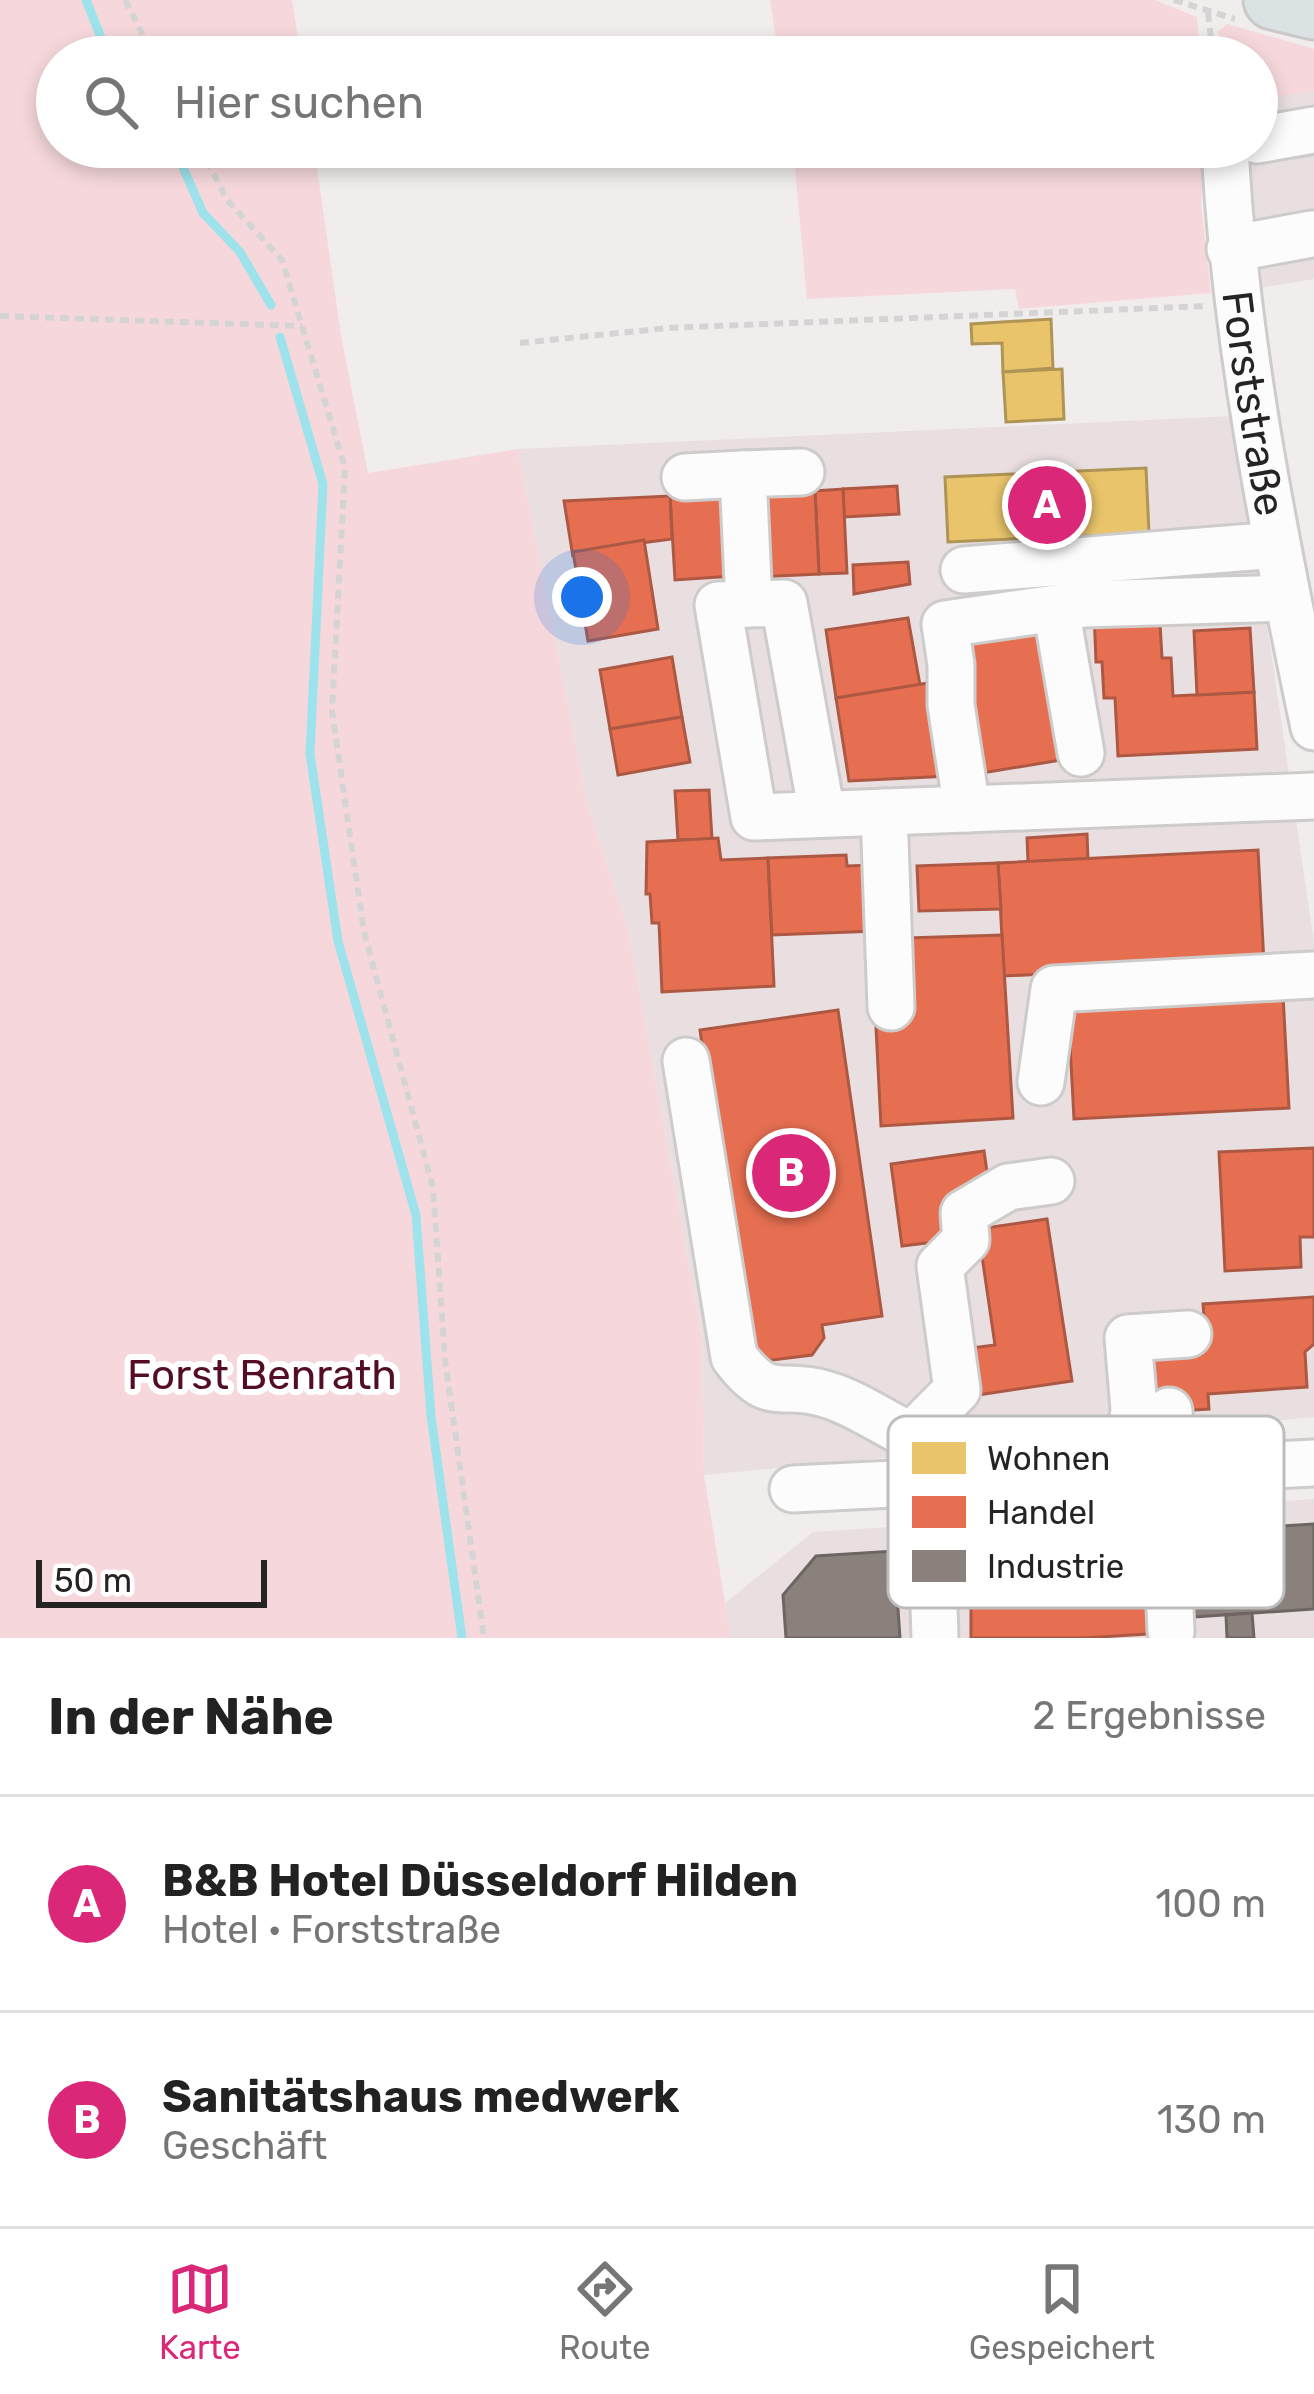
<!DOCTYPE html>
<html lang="de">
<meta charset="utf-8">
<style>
body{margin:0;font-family:Rubik,sans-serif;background:#f2f2f2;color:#222}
.scale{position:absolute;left:36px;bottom:30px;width:231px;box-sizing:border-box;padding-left:12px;border:6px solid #262323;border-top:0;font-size:33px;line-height:42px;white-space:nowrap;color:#262323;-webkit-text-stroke:9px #fff;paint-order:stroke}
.you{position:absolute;left:582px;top:597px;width:42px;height:42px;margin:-30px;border:9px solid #fff;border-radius:50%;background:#1a73e8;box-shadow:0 0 0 18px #1a73e833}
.badge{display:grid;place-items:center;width:78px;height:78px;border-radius:50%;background:#db2777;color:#fff;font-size:39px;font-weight:700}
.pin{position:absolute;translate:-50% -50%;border:6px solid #fff;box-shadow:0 3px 12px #0006}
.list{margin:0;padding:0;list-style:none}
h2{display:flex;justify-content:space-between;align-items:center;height:156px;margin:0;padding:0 48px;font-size:51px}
h2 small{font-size:39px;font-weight:400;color:#767676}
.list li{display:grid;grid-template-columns:78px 1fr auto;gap:36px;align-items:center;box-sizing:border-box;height:216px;padding:0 48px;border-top:3px solid #e0e0e0}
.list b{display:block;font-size:45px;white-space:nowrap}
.list p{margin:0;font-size:39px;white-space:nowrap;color:#767676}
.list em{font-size:39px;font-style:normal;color:#767676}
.icon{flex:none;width:66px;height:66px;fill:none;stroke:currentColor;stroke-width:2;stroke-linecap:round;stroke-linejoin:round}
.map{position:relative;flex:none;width:1314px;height:1638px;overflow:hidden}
.search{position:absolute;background:#fff;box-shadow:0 6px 18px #0003;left:36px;right:36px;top:36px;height:132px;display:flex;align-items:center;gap:30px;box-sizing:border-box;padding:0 42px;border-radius:66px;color:#767676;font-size:45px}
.sheet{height:588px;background:#fff}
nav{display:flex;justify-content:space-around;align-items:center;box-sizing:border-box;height:168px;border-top:3px solid #e0e0e0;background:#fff;font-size:33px;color:#767676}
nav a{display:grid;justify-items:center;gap:6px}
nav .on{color:#db2777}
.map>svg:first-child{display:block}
.built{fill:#e9dee0}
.green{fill:#f6d8dc}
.homes{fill:#e9c46a;stroke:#ae9455;stroke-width:3}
.shops{fill:#e76f51;stroke:#ad5843;stroke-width:3}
.industry{fill:#8a817c;stroke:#6c6561;stroke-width:3}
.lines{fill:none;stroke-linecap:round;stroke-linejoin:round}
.stream{stroke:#9ee3ec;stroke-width:9}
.minor-casing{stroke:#cecbcb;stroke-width:51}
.major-casing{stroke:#cbc8c8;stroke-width:63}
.path{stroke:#d5d4d4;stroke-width:6;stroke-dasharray:9 6;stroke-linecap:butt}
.minor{stroke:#fdfcfc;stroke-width:45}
.major{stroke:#dbe2e3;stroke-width:57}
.labels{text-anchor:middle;stroke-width:12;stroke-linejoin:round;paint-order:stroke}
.street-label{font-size:42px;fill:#262323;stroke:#fff}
.park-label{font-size:42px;fill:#530e24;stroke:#fff}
.key{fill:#fff;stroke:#bebdbd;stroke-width:3}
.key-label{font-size:33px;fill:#262323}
</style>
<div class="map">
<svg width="1314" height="1638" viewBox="0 0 1314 1638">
<rect width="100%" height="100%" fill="#f1eded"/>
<g class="built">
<polygon points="1227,24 1314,49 1314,279 1260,288 1238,147 1257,147 1257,57 1223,57 1218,32"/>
<polygon points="1236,416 1314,942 1314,1417 704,1475 702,1337 629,932 587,801 518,449"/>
<polygon points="1314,1499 1314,1638 731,1638 725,1603 813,1532"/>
</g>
<g class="green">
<polygon points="0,0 292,0 301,57 57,57 57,147 314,147 341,335 368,473 518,449 587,801 629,932 702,1337 704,1475 731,1638 0,1638"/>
<polygon points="770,0 1155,0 1197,17 1200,57 779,57"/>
<polygon points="1227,24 1314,49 1314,91 1260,100 1263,128 1257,130 1257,57 1223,57 1218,32"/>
<polygon points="793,147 1206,147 1201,204 1211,293 1019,309 1015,289 807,299"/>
</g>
<g class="homes">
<polygon points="1051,319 1053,368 1003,372 1002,343 972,344 971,324"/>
<polygon points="1062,369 1064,419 1006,422 1003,372"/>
<polygon points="1146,468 1149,533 1085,536 1085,553 1036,555 1036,538 948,542 945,477"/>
</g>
<g class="shops">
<polygon points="897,486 899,514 844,517 843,489"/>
<polygon points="843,489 847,573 819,574 815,491"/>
<polygon points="815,491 819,574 759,577 754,493"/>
<polygon points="728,492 733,576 675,580 670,496"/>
<polygon points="670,496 672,539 573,552 573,557 564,501"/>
<polygon points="644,540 658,629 588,641 573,552"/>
<polygon points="908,562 910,584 854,594 853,565"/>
<polygon points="1094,612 1160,623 1162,658 1171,658 1173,696 1254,692 1257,749 1118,756 1115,698 1104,698 1102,662 1096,662"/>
<polygon points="908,618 920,685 836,698 826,630"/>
<polygon points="1046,623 1067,759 976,774 955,638"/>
<polygon points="1250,628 1254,692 1197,695 1194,631"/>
<polygon points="672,657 682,717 610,729 600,670"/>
<polygon points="934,682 949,776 849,781 836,698"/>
<polygon points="682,717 690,762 618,775 610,729"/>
<polygon points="709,790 712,839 678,840 675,791"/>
<polygon points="1087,834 1088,859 1028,862 1027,838"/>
<polygon points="718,838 721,860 768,858 774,986 662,992 659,923 652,923 650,894 646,894 647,842"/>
<polygon points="1258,850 1264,963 1004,976 998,863"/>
<polygon points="846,855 847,866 873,865 876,931 772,935 768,858"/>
<polygon points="998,863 1001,909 919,911 917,866"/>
<polygon points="1002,935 1013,1118 881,1126 875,1008 906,938"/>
<polygon points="1283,995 1289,1108 1074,1119 1068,1007"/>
<polygon points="838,1010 882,1316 822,1325 824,1338 812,1355 748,1363 700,1030"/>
<polygon points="1314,1148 1314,1237 1300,1237 1301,1267 1225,1271 1219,1152"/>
<polygon points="984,1151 989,1186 955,1192 951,1240 902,1246 891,1164"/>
<polygon points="1047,1219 1072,1381 978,1395 971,1348 995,1345 978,1229"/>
<polygon points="1314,1297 1314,1344 1305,1352 1307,1387 1208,1394 1209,1409 1144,1413 1139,1350 1206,1346 1203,1304"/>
<polygon points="1160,1532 1163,1633 1084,1638 971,1638 971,1598 987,1587 984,1542"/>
</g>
<g class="industry">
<polygon points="1314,1524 1314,1609 1195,1617 1189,1532"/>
<polygon points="894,1551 900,1638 786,1638 783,1595 816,1556"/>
<polygon points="1252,1613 1254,1638 1227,1638 1226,1615"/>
</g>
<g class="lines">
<g class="stream">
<polyline points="86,0 109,57"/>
<polyline points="174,147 203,213 240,252 271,305"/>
<polyline points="280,337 323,484 310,754 338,941 416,1215 431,1416 462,1638"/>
</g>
<defs>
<g id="minor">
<polyline points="1257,140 1314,130"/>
<path id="s1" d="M1225,147C1235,342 1274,536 1314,727"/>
<polyline points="1230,249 1312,234"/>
<polyline points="685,477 743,474"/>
<polyline points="964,570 1277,545"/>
<polyline points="749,604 743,474 801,472"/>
<polyline points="1056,608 1081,753"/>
<polyline points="967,809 951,705 951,665 945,624 1084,604 1287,598"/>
<polyline points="884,812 891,1007"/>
<polyline points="822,814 784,603 718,605 754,817 1314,796"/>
<path d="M686,1061L734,1357C771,1406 779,1380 825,1394C854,1402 884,1423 911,1436"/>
<polyline points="1041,1082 1054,989 1314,975"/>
<polyline points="1169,1411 1173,1470"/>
<polyline points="912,1467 911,1436 957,1390 940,1266 966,1240 964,1213 1008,1187 1051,1181"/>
<polyline points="1164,1470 1171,1631"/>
<polyline points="1128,1472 1134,1409 1128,1338 1188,1334"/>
<polyline points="930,1481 935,1638"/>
<polyline points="793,1489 1314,1463"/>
</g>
<polyline id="major" points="1273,0 1314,10"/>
</defs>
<use href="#minor" class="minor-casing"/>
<use href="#major" class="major-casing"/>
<g class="path">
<polyline points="125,0 154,57"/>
<polyline points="1174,0 1235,19"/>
<polyline points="1208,13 1213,57"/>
<polyline points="200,147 227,200 282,260 345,468 332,711 364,932 433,1188 445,1360 484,1638"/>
<polyline points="0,316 302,326"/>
<polyline points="520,343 668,328 1206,306"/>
</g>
<use href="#minor" class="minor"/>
<use href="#major" class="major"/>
</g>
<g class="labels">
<g class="street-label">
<text dy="15" stroke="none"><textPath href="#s1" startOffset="258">Forststraße</textPath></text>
</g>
<g class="park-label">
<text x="262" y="1389">Forst Benrath</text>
</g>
</g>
<rect x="888" y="1416" width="396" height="192" rx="18" class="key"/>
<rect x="912" y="1442" width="54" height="32" fill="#e9c46a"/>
<rect x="912" y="1496" width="54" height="32" fill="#e76f51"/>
<rect x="912" y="1550" width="54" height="32" fill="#8a817c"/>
<g class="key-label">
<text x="987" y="1470">Wohnen</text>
<text x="987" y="1524">Handel</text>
<text x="987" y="1578">Industrie</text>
</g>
</svg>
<div class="scale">50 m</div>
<div class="you"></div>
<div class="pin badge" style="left:1047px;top:505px">A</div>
<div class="pin badge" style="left:791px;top:1173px">B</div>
<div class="search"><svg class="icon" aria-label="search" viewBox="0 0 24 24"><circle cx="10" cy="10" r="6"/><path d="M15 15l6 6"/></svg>Hier suchen</div>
</div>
<section class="sheet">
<h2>In der Nähe<small>2 Ergebnisse</small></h2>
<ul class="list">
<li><span class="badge">A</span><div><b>B&amp;B Hotel Düsseldorf Hilden</b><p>Hotel · Forststraße</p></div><em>100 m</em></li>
<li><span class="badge">B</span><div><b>Sanitätshaus medwerk</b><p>Geschäft</p></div><em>130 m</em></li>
</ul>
</section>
<nav>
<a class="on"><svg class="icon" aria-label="map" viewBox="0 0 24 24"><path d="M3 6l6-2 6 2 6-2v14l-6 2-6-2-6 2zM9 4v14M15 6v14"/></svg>Karte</a>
<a><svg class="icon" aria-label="directions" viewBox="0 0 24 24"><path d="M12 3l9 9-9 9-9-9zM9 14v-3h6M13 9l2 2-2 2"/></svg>Route</a>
<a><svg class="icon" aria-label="saved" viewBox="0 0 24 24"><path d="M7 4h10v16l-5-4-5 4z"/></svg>Gespeichert</a>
</nav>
